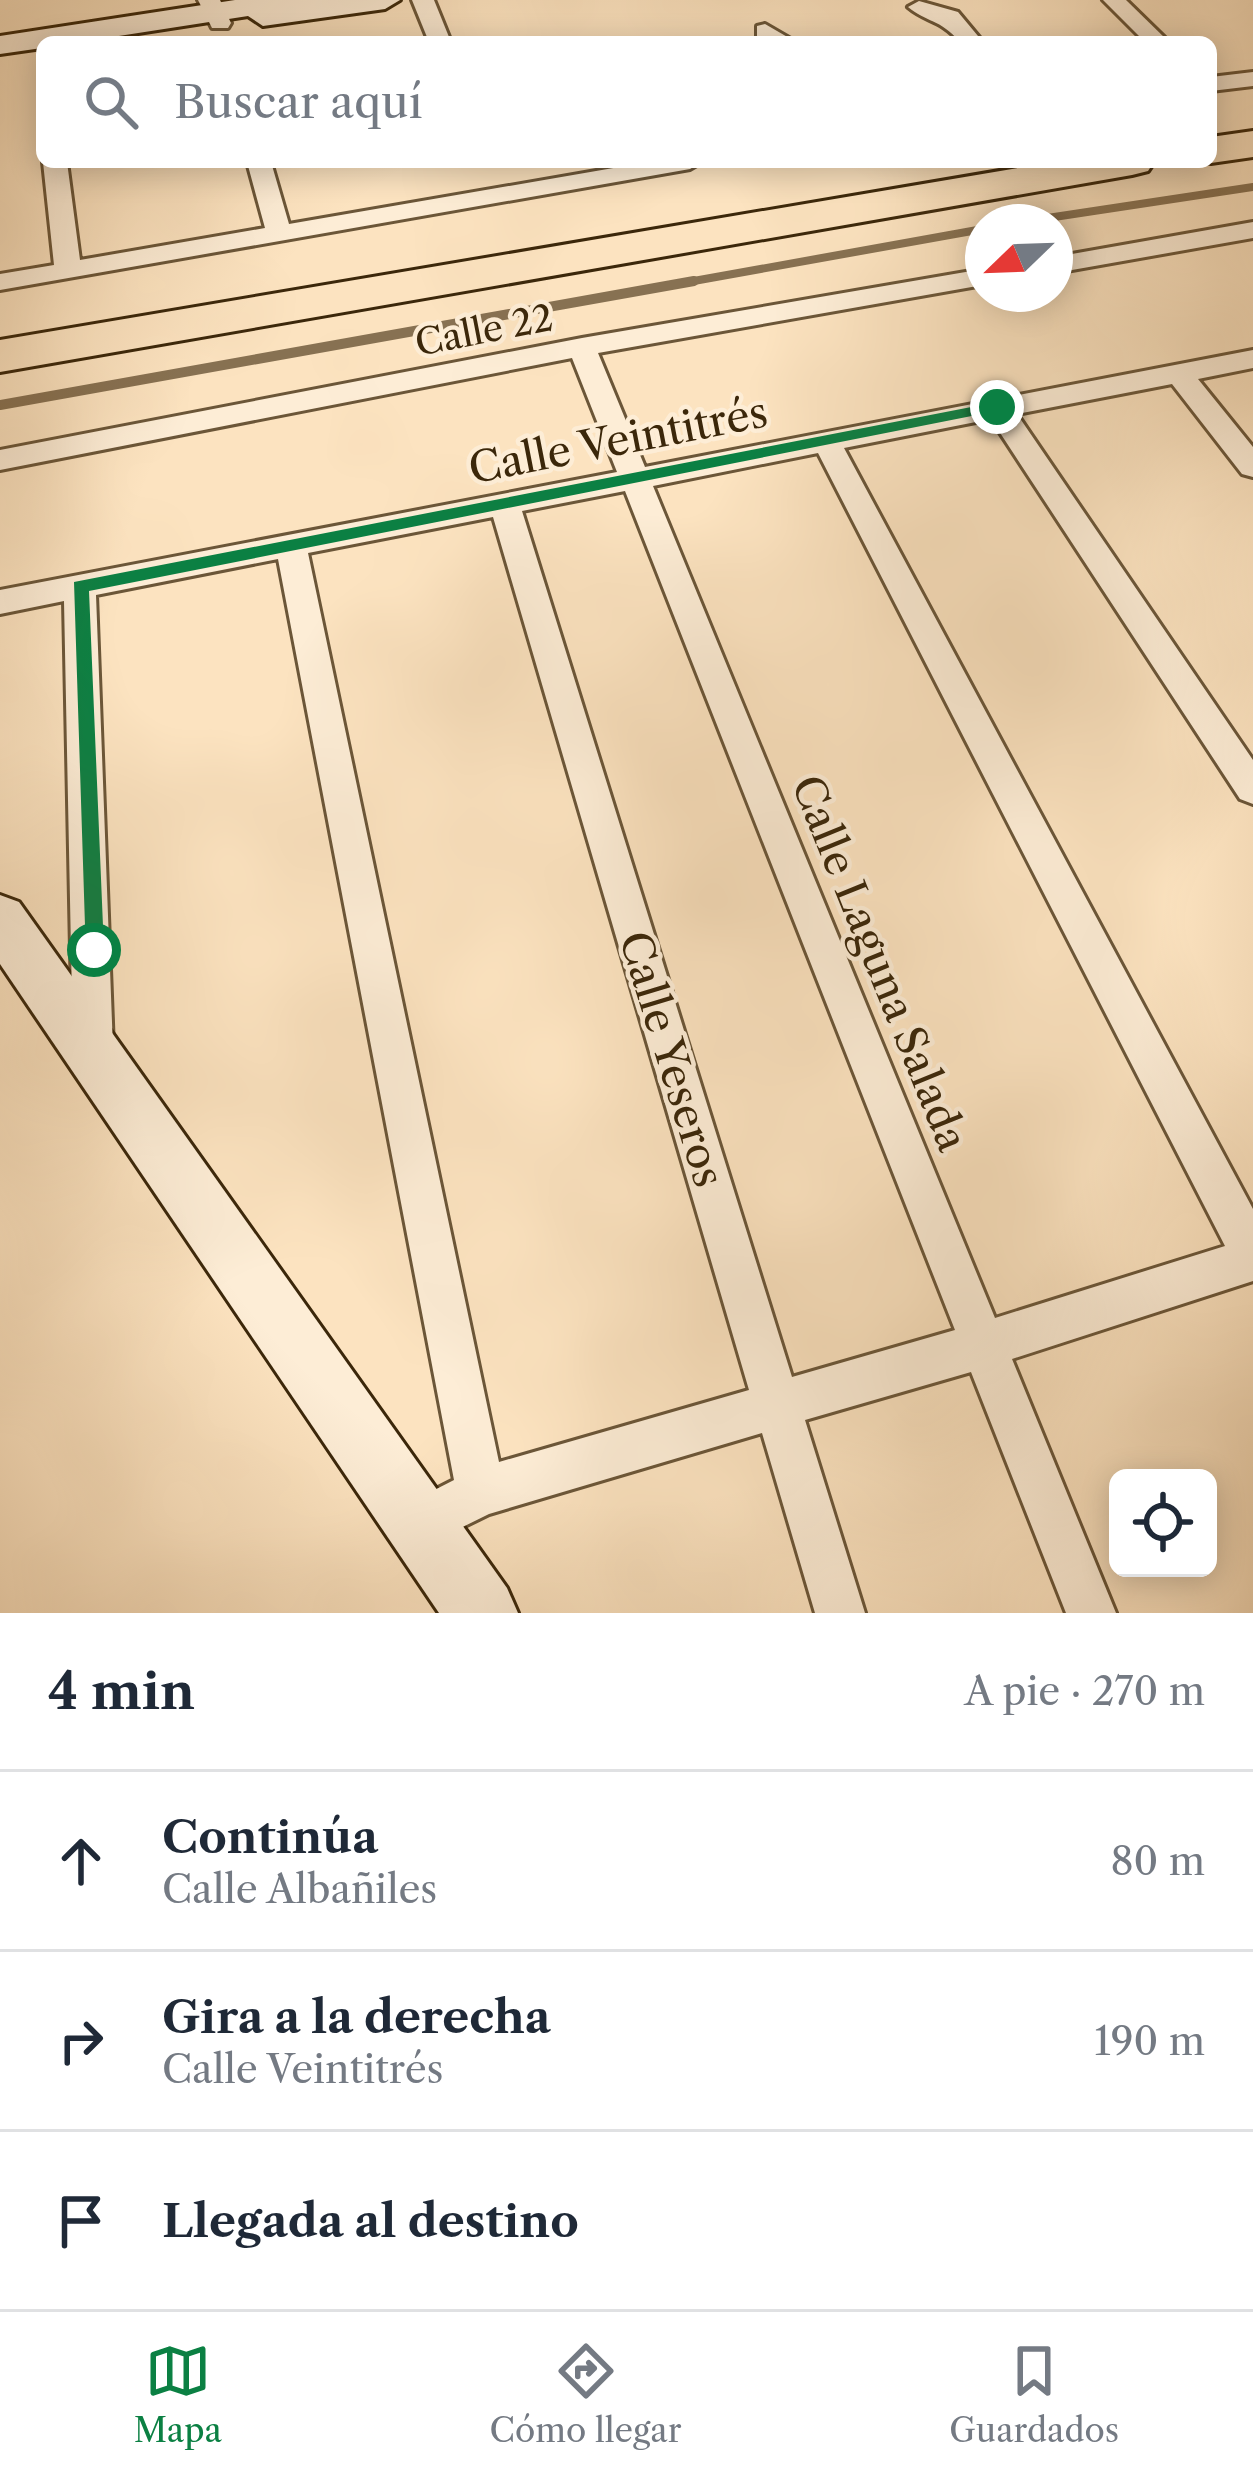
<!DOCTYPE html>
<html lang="es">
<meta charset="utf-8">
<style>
body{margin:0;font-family:"Libre Caslon Text",serif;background:#f2f2f3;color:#1f2937}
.controls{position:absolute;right:36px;bottom:36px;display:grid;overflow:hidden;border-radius:18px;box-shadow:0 6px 30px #0003}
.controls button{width:108px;height:108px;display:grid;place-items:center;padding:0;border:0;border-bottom:3px solid #e0e1e3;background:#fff;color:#1f2937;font:60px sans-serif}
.compass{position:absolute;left:965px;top:204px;width:108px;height:108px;border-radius:50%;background:#fff;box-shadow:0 6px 30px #0003;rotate:247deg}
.stop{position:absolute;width:36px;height:36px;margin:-27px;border:9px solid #0b8043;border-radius:50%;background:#fff}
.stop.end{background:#0b8043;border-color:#fff;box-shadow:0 3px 12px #0008}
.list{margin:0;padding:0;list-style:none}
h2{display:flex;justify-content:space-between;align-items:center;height:156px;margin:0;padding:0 48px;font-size:51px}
h2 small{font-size:39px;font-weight:400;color:#747a83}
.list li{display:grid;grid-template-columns:78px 1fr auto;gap:36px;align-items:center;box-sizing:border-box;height:180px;padding:0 48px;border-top:3px solid #e0e1e3}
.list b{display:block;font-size:45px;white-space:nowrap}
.list p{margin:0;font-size:39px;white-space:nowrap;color:#747a83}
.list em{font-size:39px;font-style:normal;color:#747a83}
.icon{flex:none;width:66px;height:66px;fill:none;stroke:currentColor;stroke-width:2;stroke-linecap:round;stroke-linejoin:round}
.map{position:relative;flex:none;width:1253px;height:1613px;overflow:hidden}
.search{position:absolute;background:#fff;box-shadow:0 6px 30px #0003;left:36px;right:36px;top:36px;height:132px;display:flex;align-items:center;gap:30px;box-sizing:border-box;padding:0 42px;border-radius:18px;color:#747a83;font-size:45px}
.sheet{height:696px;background:#fff}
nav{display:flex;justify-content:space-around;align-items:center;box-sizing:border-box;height:168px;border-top:3px solid #e0e1e3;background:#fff;font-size:33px;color:#747a83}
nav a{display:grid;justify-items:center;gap:6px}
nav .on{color:#0b8043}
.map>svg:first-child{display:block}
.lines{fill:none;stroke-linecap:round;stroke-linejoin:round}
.stream-far1{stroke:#877152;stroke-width:8}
.stream{stroke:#877152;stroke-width:10}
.street-casing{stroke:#6b5638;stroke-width:6}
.secondary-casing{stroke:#3b270a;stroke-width:6}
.highway-casing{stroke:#3b270a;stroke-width:6}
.street{fill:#fdedd6;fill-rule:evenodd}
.secondary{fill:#fdedd6;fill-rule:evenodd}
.highway{fill:#fce3c0;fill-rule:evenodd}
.route{fill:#0b8043}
.labels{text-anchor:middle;stroke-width:9;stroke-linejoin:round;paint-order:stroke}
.far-street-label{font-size:36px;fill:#3b270a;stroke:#fdedd6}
.street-label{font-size:42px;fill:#3b270a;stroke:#fdedd6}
</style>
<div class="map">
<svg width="1253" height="1613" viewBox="0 0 1253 1613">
<rect width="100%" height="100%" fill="#fce3c0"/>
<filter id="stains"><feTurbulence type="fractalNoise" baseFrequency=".00167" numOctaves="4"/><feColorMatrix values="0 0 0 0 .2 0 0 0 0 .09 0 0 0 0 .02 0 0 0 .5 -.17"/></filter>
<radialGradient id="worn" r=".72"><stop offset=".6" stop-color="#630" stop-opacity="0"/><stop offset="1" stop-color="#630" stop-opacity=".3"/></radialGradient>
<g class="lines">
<g class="stream-far1">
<polyline points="1021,222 1253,187"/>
<polyline points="677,284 983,229"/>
</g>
<polyline class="stream" points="0,405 694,281"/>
<defs>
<g id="street">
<polygon points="198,0 220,0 231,23 228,28 212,28"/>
<polygon points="412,0 434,0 451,42 429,42"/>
<polygon points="1103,0 1126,0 1169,42 1145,42"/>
<path d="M919,1L958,12L983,42H960C939,18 927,23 908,7Z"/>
<polygon points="765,24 796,42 769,42 757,36 757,26"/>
<polygon points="1253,72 1253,86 1211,91 1211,77"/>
<polygon points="43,162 67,162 80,260 265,228 247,162 271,162 289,224 648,162 702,162 690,169 0,290 0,274 54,265"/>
<polygon points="1253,222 1253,238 1055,273 1055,257"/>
<path d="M983,269V285L598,353L645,467L1253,350V368L1198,379L1253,447V477L1242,474L1172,384L1017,414L1253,760V804L1240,799L991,419L844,448L1253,1209V1281L1012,1359L1116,1613H1066L971,1372L805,1420L865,1613H815L762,1433L489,1514L420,1548L403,1540L395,1523L403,1506L454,1480L278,559L96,595L113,1049L107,1062L93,1068L79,1062L73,1049L64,601L0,614V590L617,472L572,358L0,470V450L582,338ZM818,453L1225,1246L995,1318L653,486ZM625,491L955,1330L792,1377L522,511ZM493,517L749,1390L499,1462L308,553Z"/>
</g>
<g id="secondary">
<polygon points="235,0 400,0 385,9 263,26 248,16 80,42 42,42 42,48 0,54 0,36"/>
<polygon points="0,895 19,902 507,1588 518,1613 439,1613 0,964"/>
</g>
<g id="highway">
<polygon points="1253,131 1253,157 1211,163 1206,162 1211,162 1211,137"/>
<polygon points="1053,162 1154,162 1148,171 1132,175 0,372 0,340"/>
</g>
</defs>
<use href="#street" class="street-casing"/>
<use href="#secondary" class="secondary-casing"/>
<use href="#highway" class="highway-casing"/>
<use href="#street" class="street"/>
<use href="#secondary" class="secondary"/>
<use href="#highway" class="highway"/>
</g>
<polygon class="route" points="997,402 1002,410 89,591 104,950 101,957 86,957 74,582"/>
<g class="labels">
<g class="far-street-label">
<text transform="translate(484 330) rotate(-11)" y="13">Calle 22</text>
</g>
<g class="street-label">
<text transform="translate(618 440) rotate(-11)" y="15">Calle Veintitrés</text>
<text transform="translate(880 963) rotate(68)" y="15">Calle Laguna Salada</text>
<text transform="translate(672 1059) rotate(73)" y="15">Calle Yeseros</text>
</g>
</g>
<rect width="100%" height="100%" filter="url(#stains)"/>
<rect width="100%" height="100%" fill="url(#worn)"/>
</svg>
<div class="controls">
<button><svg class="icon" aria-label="locate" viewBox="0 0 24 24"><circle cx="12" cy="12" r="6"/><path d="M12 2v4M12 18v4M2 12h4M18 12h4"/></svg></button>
</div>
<svg class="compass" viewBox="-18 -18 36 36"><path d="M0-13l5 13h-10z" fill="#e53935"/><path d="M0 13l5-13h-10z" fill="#747a83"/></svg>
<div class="stop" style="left:94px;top:950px"></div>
<div class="stop end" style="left:997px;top:407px"></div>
<div class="search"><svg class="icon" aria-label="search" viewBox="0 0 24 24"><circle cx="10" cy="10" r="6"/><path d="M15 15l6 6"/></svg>Buscar aquí</div>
</div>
<section class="sheet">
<h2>4 min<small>A pie · 270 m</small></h2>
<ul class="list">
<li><svg class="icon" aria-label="ahead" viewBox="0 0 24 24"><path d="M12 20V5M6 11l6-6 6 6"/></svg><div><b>Continúa</b><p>Calle Albañiles</p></div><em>80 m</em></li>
<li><svg class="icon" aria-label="right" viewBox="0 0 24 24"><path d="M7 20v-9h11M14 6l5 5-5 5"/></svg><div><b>Gira a la derecha</b><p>Calle Veintitrés</p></div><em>190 m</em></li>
<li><svg class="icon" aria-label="arrive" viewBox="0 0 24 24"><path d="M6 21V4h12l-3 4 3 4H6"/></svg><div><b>Llegada al destino</b></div></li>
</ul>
</section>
<nav>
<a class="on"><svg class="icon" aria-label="map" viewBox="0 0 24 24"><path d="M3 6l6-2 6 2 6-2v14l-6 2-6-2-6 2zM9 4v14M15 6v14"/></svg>Mapa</a>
<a><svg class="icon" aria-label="directions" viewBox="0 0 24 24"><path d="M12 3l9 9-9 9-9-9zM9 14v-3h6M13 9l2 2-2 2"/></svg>Cómo llegar</a>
<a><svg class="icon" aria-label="saved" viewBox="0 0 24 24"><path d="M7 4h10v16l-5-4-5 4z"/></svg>Guardados</a>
</nav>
